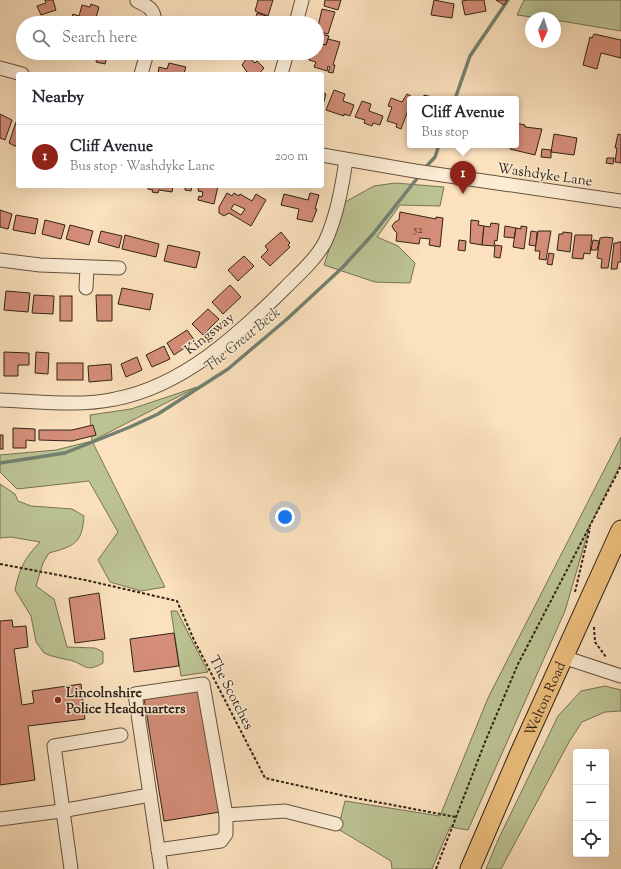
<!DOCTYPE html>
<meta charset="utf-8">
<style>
body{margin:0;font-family:"Sorts Mill Goudy",serif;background:#f2f2f3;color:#2b2b33}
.controls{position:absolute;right:12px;bottom:12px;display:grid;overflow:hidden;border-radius:4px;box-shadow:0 4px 16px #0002}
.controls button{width:36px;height:36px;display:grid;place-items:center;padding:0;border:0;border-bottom:1px solid #e1e1e2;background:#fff;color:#2b2b33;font:20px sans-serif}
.compass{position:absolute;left:525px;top:12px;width:36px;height:36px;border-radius:50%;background:#fff;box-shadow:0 4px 16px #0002;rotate:184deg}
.you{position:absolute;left:285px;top:517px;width:14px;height:14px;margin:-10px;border:3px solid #fff;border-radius:50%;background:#1a73e8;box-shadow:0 0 0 6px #1a73e833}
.badge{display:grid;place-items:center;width:26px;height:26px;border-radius:50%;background:#8f2418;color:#fff;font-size:13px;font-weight:700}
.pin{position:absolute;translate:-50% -33px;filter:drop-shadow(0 1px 2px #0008)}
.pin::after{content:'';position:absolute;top:21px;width:14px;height:12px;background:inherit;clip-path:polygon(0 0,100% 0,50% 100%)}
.popup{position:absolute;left:407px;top:96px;width:112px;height:52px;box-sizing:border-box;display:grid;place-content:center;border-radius:4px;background:#fff;filter:drop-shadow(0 1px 3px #0005);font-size:13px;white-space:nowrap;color:#7c7c81}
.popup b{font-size:15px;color:#2b2b33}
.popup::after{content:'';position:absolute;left:50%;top:100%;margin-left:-8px;border:8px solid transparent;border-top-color:#fff}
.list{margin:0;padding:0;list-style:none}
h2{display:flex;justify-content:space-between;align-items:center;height:52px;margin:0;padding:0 16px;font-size:17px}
h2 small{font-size:13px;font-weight:400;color:#7c7c81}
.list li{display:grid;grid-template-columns:26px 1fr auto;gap:12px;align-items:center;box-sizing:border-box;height:64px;padding:0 16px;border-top:1px solid #e1e1e2}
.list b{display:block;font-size:15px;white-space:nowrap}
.list p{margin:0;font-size:13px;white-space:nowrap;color:#7c7c81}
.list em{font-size:13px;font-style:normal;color:#7c7c81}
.icon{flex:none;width:22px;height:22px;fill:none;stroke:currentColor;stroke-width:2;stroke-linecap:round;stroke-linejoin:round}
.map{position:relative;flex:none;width:621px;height:869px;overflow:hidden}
.search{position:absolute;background:#fff;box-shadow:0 4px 16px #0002;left:16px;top:16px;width:308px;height:44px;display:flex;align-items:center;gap:10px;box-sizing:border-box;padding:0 14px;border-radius:22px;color:#7c7c81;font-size:15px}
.panel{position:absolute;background:#fff;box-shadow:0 4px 16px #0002;left:16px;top:72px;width:308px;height:116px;border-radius:4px}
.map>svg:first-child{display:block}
.green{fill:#bcc393;stroke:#767354}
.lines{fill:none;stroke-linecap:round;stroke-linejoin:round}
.stream{stroke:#738071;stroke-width:3.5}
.building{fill:#d58e79;stroke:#312316;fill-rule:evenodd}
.minor-casing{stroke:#645240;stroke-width:15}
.highway-casing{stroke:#312316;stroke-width:21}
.path{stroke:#312316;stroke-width:2;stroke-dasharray:3 2;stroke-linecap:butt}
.minor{stroke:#fcecd4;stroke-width:13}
.highway{stroke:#eec07e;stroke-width:19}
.poi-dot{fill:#8f2418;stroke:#fcecd4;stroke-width:1.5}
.labels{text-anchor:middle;stroke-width:3;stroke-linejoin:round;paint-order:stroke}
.number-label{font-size:12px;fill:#5a3e2f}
.street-label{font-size:14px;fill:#312316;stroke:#fcecd4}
.poi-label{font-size:14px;font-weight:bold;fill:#312316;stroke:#fcecd4;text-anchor:start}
.water-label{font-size:15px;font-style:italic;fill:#525243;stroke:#fcecd4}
</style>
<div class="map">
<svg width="621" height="869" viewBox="0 0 621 869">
<rect width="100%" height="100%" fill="#fbe1bd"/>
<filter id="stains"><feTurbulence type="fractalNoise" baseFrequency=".005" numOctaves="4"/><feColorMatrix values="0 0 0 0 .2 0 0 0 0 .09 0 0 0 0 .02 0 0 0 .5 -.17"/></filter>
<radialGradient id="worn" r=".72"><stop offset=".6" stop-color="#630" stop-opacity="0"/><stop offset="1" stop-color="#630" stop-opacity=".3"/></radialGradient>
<g class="green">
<polygon points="524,0 621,0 621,31 555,20 555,18 539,18 517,15"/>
<polygon points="395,183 444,187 440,206 400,205 377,237 398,246 415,263 410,283 375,282 324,265 345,202 374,186"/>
<polygon points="197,387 92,441 165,587 141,591 110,582 98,560 118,532 89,481 17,489 0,472 0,455 56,450 92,441 90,415 131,409"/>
<polygon points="621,437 621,463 590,525 565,611 468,830 450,827 432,869 392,869 391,861 338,829 345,801 440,816 488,698"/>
<path d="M0,484L15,494L18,501L31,506L72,509L84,516C82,543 75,546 49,553L43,563L36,586L54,599L67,647L95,648L103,652V663C85,674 84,663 69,660C61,658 52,657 44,653L36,642L31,616L15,590C20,567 24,559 40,542L11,537L0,538Z"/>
<polygon points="171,611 177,611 208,672 181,676"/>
<polygon points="605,686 621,690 621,711 605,712 582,722 569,742 501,869 486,869 498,840 558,716 581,691"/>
</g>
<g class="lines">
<g class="stream">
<polyline points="455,99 470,56 508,0"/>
<polyline points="424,169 435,157 439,145"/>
<polyline points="0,463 65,453 130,427 158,414 228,369 287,319 342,268 373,234 419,176"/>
</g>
</g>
<g class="building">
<polygon points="45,0 53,0 56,10 41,15 37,6 46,3"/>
<polygon points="258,0 273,0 268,16 255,11"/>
<polygon points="325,0 341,0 338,10 324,6"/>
<polygon points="434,0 454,4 452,18 431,15"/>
<polygon points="468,0 484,0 486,11 465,15 462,1"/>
<polygon points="496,0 507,0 504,5"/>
<polygon points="91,4 99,7 95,21 104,23 70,23 73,14 79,16 82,5 90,7"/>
<polygon points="322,9 335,12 328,34 317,31"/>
<polygon points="257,13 276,19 275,23 254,23"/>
<polygon points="318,33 329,36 326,45 317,43"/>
<polygon points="594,34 621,40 621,58 601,53 597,69 583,65 590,37 592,38"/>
<polygon points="328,39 340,42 333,65 335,65 333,73 328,72 330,67 328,66 327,71 314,67 316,62 309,60 311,53 317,53 317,43 326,45"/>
<polygon points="98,53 108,53 105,64 96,62"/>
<polygon points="110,53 123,53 122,57"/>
<polygon points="247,58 249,58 255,63 257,61 264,68 259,74 245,74 247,72 242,65"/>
<polygon points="169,63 186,67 184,73 186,74 158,74 159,67 167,69"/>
<polygon points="334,90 345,94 343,101 354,105 350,116 344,114 344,116 326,110"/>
<polygon points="322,92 326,94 322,109"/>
<polygon points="407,94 411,96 412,99 410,99 410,105 401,129 396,127 397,124 387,121 392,107 388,106 391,98 402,102"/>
<polygon points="424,95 440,99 424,99"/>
<polygon points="362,101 371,104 369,111 383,116 380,125 373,123 372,126 364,123 365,120 355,117"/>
<polygon points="0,114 12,120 5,140 0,138"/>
<polygon points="16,122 18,123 18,146 15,146 9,143"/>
<polygon points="516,123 525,125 525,127 542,129 535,155 510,149 510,145 516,145"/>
<polygon points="554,134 577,138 574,155 551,152"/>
<polygon points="618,134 621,135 621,163 615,162 617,148 615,148"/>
<polygon points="542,149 551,150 551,158 541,157"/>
<polygon points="607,158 614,158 613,164 606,163"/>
<polygon points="148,186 173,186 172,192 159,190 158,193 152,192 153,190 148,189"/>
<polygon points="185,186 192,186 191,191 185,190"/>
<polygon points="199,186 218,186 214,204 198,200 199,196 202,197 203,192 198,191"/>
<path d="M227,193L232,196L234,193L239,196L240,194L252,201L256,194L266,200L251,226L229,213L224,216L219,213V207ZM234,204L245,209L241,215L231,209Z"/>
<polygon points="310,193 319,195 315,209 317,209 312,222 297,219 299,209 281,205 284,194 308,200"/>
<polygon points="0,210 12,214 8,229 0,227"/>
<polygon points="400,212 436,219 436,217 443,218 440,247 429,245 430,239 420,238 419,244 396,241 397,233 394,230 392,226 395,222 399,220"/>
<polygon points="16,215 38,219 35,234 13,230"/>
<polygon points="45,220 65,225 61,239 42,234"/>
<polygon points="471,220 479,221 478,225 484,226 482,245 470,243"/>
<polygon points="491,223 499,224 497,241 495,240 494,246 482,245 484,226 490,227"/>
<polygon points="70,225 93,231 89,245 66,239"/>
<polygon points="505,226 516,228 514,238 504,237"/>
<polygon points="521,226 527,227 524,249 513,247 516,228 521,229"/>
<polygon points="101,231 122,236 119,248 98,242"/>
<polygon points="531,231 537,232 536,246 529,245"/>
<polygon points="538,231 551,231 546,260 539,259 540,251 535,251"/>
<polygon points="281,232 290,243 288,245 290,247 270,266 261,257 268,250 265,246"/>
<polygon points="563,232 572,233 570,252 557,250 559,234 563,234"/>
<polygon points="125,235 159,244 156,257 122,249"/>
<polygon points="575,235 592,235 590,254 584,253 583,259 572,258"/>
<polygon points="606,237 613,238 608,268 601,268 602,259 597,258 600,238"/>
<polygon points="459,240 466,241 465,251 458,250"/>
<polygon points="593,240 599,241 597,250 591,250"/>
<polygon points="618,242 621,242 621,262 618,262 617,269 611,269 614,243 618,243"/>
<polygon points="168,245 200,252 196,268 164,261"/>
<polygon points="495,245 502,246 500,258 494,257"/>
<polygon points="549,253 554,254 552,265 547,264"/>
<polygon points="244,256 254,266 238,281 228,270"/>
<polygon points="230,285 241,297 223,314 212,302"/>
<polygon points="122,288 153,294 150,310 118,304"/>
<polygon points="6,291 30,293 28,312 4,310"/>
<polygon points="34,295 54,296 53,314 32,313"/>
<polygon points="96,295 112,295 112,321 97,321"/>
<rect x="60" y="296" width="12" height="25"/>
<polygon points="208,309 219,319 203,335 192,324"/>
<polygon points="187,330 195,341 174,355 167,343"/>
<polygon points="164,346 170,359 152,367 146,355"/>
<polygon points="4,352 29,353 29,365 18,365 18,376 4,376"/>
<polygon points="36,352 49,353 48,374 35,373"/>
<polygon points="137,357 142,370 126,377 121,364"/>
<rect x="57" y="363" width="26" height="17"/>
<polygon points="111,364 112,380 89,382 88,366"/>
<polygon points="93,425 96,435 72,441 39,440 39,430 72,430"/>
<polygon points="13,428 35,429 35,441 26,440 26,448 13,448"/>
<rect x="0" y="435" width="3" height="14"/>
<polygon points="99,593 105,639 75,643 69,598"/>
<polygon points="12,620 13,627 26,626 28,647 14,649 22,705 34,703 32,691 81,684 85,719 28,726 35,780 0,785 0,621"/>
<polygon points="174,633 179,666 134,672 130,639"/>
<polygon points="199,689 220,812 164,821 144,698"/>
</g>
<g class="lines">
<defs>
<g id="minor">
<path d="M137,1C148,6 156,10 154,23"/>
<polyline points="296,23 302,0"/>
<polyline points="0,68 22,74"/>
<polyline points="141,74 147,53"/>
<polyline points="281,74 287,53"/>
<polyline points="322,155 415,171 621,201"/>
<polyline points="0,260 40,265 119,268"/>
<polyline points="86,288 87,268"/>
<path d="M0,400C37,401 78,407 115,399C183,386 238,335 285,288C299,274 316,259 325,242C337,216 342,187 346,160"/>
<polyline points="563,657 621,676"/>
<polyline points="0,819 61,811 150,795"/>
<polyline points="158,850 221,841 226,834 226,815 285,811 336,824"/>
<polyline points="71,869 54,746 121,735"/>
<polyline points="161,869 135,694 203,684 226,815"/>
</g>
<g id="highway">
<path id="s1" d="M470,869L519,755L621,530"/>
</g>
</defs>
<use href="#minor" class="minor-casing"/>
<use href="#highway" class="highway-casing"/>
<g class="path">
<polyline points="0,564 85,580 177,601 194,640 265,778 345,796 456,817"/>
<polyline points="575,592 590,528"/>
<polyline points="594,627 595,642 606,657"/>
<polyline points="436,869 485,742 518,664 621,466"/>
</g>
<use href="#minor" class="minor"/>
<use href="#highway" class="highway"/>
</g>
<circle class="poi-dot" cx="58" cy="700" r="4"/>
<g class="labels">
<g class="number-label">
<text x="418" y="233">52</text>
</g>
<g class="street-label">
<text transform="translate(545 174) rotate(8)" y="5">Washdyke Lane</text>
<text transform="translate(209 333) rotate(-38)" y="5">Kingsway</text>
<text transform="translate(232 692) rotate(63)" y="5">The Scotches</text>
<text dy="5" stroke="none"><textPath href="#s1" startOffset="186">Welton Road</textPath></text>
</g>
<g class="poi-label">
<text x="66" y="697">Lincolnshire<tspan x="66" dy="16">Police Headquarters</tspan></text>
</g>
<g class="water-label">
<text transform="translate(242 339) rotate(-39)" y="5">The Great Beck</text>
</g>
</g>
<rect width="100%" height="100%" filter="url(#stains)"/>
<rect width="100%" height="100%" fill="url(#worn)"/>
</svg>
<div class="controls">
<button>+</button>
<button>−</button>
<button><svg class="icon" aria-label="locate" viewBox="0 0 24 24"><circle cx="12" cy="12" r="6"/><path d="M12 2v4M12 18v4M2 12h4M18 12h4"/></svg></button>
</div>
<svg class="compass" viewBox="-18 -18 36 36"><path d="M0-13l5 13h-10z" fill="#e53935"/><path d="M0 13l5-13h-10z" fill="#7c7c81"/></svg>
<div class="you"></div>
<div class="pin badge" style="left:463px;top:194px">1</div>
<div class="popup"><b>Cliff Avenue</b>Bus stop</div>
<div class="search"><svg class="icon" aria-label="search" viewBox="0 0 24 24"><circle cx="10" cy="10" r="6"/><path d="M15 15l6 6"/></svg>Search here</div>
<section class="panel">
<h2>Nearby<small></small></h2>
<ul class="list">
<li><span class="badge">1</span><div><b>Cliff Avenue</b><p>Bus stop · Washdyke Lane</p></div><em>200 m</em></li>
</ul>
</section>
</div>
